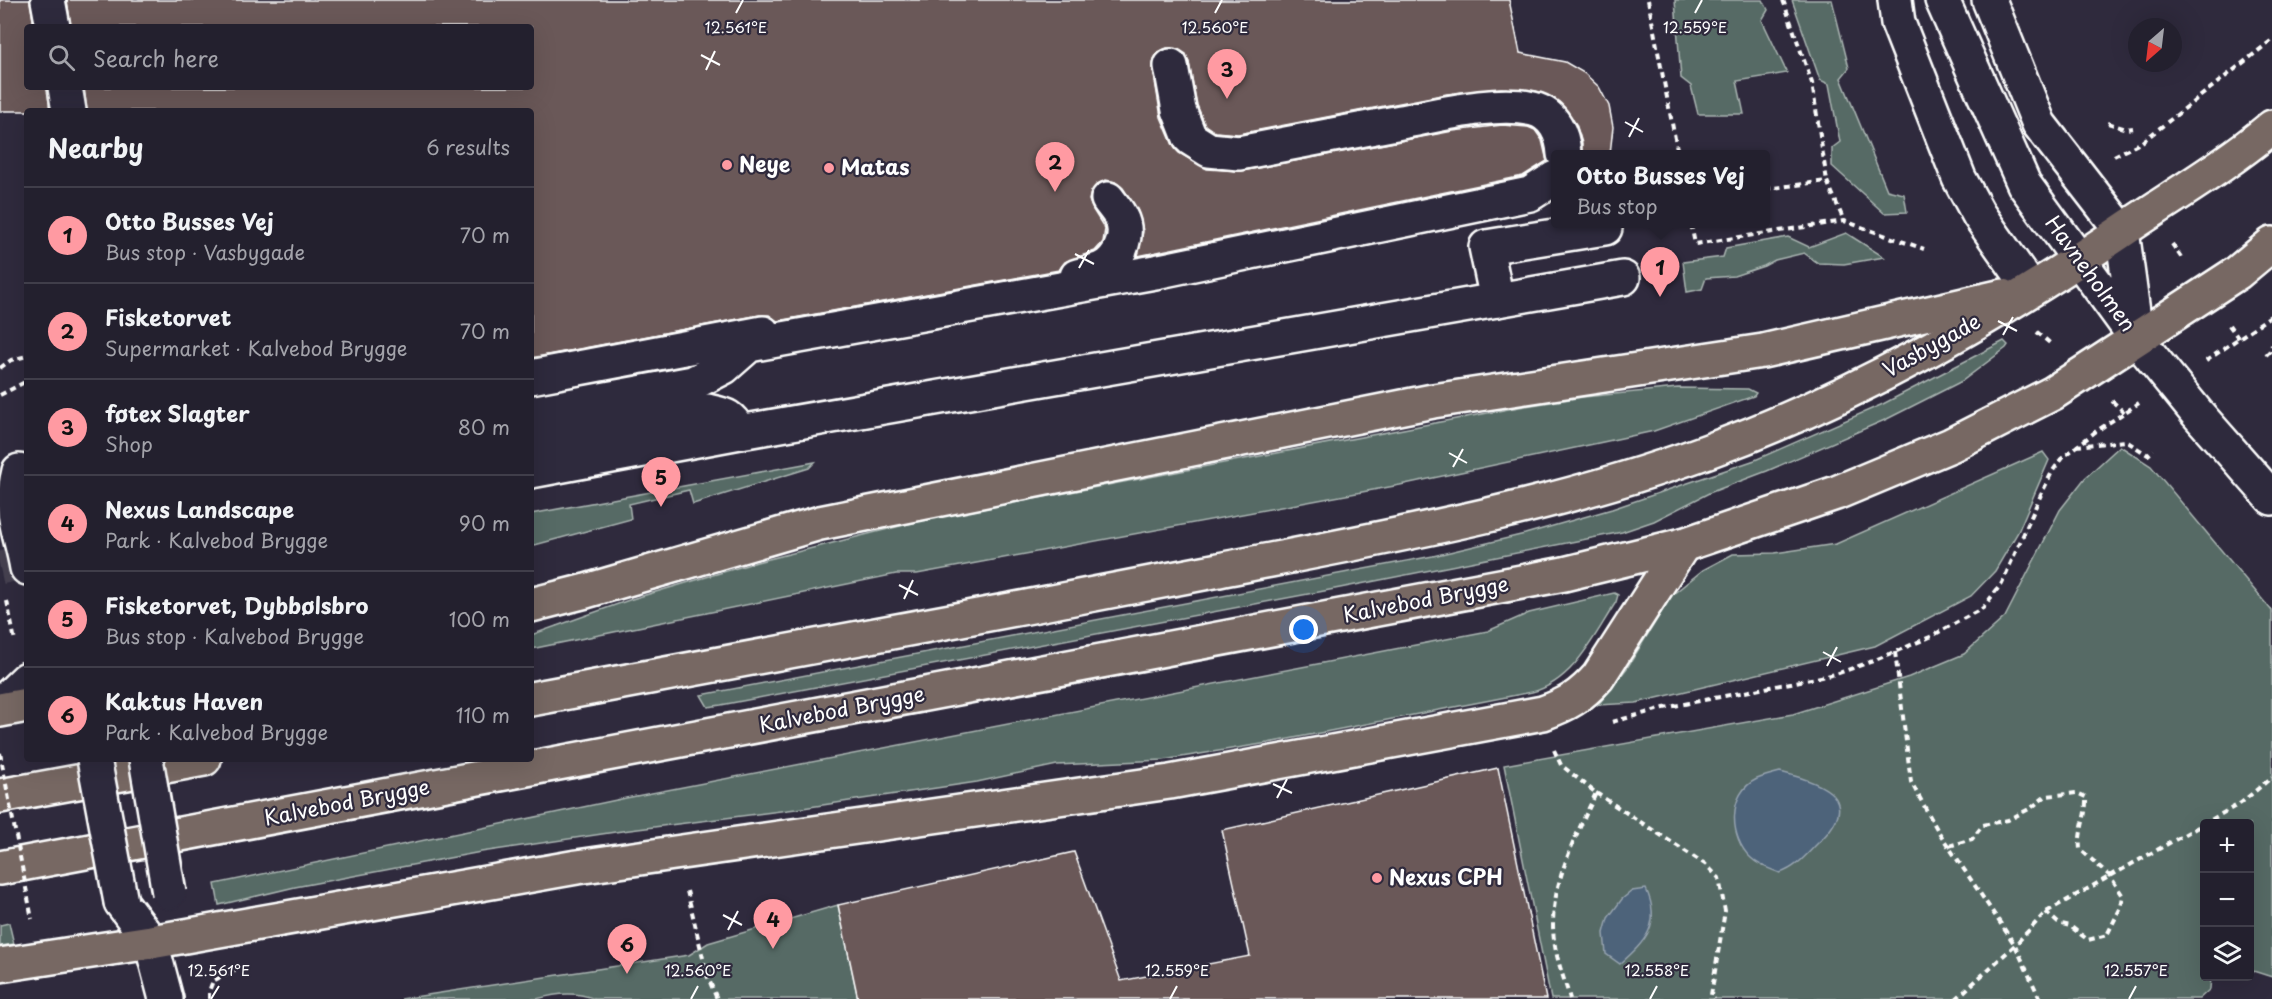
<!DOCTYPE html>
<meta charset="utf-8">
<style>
body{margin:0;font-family:"Playpen Sans",sans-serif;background:#2f2d3a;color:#f1f3f6}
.controls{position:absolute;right:18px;bottom:18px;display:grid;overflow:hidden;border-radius:6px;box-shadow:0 6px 24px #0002}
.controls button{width:54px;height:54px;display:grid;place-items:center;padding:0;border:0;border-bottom:2px solid #403e4a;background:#23202e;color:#f1f3f6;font:30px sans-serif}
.compass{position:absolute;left:2128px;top:18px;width:54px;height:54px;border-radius:50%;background:#23202e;box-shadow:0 6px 24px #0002;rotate:208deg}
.you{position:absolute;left:1304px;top:630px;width:21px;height:21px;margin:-15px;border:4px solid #fff;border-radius:50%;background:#1a73e8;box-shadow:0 0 0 9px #1a73e833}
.badge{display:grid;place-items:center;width:39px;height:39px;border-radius:50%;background:#ff9aa2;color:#111;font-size:20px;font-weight:700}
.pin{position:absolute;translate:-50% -50px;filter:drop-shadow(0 2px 3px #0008)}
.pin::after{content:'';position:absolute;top:32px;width:21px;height:18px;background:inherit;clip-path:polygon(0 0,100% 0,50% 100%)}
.popup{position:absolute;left:1551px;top:150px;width:219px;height:78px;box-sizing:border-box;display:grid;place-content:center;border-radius:6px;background:#23202e;filter:drop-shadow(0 2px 4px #0005);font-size:20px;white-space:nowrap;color:#a3a3aa}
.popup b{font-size:22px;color:#f1f3f6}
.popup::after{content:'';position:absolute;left:50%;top:100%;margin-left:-12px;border:12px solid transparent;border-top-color:#23202e}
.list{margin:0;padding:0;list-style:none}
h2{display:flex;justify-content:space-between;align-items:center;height:78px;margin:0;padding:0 24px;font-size:26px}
h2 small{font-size:20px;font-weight:400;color:#a3a3aa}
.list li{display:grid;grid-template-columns:39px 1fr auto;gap:18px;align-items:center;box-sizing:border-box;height:96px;padding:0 24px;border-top:2px solid #403e4a}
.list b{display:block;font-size:22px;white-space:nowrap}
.list p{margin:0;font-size:20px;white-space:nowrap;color:#a3a3aa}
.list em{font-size:20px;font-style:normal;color:#a3a3aa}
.icon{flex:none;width:33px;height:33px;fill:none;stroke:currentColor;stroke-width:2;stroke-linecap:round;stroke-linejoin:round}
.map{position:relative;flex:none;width:2272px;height:999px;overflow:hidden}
.search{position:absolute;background:#23202e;box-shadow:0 6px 24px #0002;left:24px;top:24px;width:510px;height:66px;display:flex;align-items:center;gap:15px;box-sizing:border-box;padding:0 21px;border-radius:6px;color:#a3a3aa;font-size:22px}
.panel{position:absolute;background:#23202e;box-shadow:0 6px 24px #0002;left:24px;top:108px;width:510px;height:654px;border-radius:6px}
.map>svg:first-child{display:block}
.green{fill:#566b65;stroke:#aab5b2;stroke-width:1.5}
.water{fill:#4e647a;stroke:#95a2af;stroke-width:1.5}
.building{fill:#6a5858;stroke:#fff;stroke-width:1.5}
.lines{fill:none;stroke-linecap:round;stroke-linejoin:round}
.minor-tunnel{stroke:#443f50;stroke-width:33;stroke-dasharray:33 16;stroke-linecap:butt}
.minor-casing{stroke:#fff;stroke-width:38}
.major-casing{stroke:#fff;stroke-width:38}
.path{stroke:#fff;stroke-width:4;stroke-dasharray:6 4.5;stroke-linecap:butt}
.minor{stroke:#2f2a3d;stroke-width:33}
.major{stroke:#776864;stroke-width:33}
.minor-bridge-casing{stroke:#fff;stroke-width:38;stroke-linecap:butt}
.path-bridge{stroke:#fff;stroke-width:4;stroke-dasharray:6 4.5;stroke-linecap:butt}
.minor-bridge{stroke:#2f2a3d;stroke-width:33}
.ticks{fill:none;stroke:#fff;stroke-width:2}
.poi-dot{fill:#ff9aa2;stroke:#2f2a3d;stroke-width:2}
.labels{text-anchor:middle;stroke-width:4.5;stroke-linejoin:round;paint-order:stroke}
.poi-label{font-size:21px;font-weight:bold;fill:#fff;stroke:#2f2a3d;text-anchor:start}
.street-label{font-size:21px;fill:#fff;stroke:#2f2a3d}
.ticks-label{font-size:15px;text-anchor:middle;fill:#fff;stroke:#2f2a3d;stroke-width:4.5;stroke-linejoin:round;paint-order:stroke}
</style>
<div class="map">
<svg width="2272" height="999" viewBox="0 0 2272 999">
<rect width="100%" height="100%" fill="#2f2a3d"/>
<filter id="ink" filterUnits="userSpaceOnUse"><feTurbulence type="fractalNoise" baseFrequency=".0167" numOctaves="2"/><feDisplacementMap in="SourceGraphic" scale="12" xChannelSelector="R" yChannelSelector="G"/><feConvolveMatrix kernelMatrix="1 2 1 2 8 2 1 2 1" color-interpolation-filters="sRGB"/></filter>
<g filter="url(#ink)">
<g class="green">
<polygon points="1675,0 1763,0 1768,10 1762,20 1787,73 1737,81 1744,114 1698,114 1691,86 1681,78"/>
<polygon points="1792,0 1832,0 1849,68 1841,78 1887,190 1904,194 1907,212 1884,213 1832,166 1832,148 1840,142 1829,84 1820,80"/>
<polygon points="1846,233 1884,257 1844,264 1818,263 1804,253 1775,260 1764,266 1734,276 1706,278 1702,289 1687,292 1683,262 1723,257 1726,248 1788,237 1809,247"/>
<polygon points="2004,341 2008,345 2006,348 1962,381 1887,419 1767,471 1709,493 1654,521 1622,532 1340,588 721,705 708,707 701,695 1433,556 1525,534 1612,509 1755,460 1883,404"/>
<polygon points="1678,388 1748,389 1756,393 1754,396 1654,431 1603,442 1400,485 917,574 896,574 531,649 531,635 632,599 757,562 924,520 1519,407 1583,397"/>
<polygon points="2120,446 2151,466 2272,611 2272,977 2250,970 2250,824 2204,824 2204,976 2211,977 2210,989 2199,999 1551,999 1504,765 1793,714 1909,677 1964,654 2005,617 2060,510 2085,478"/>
<polygon points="2043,452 2049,460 2018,532 1995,571 1971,596 1875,646 1636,703 1598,705 1627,668 1672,595 1703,570 1733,554 1775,553 1836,544"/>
<polygon points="815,462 809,468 693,504 689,490 629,504 631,519 531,546 531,514"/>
<path d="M1614,593L1618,595L1616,602C1594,636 1574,681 1532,692L1268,743L1163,760L1057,765L977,782L916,791L796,809L622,831L481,852L295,887L219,905L215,884L626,798L1488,631L1529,613Z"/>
<path d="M838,905L858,999H595C576,991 557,993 537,999H401L689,955L708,943Z"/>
<polygon points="9,923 14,944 0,946 0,925"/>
</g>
<g class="water">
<path d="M1780,772C1825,783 1865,799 1817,844C1806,855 1796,868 1780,873C1770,869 1759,866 1751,858C1729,838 1727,793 1757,779C1764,776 1772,774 1780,772Z"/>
<path d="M1646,889C1662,924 1646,941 1620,964L1606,954L1604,933L1608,918L1622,899L1632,891Z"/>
</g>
<g class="building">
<polygon points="0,0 30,0 34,27 27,27 27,87 47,87 50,111 0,111"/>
<polygon points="67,0 1509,0 1520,53 1565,62 1584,73 1599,87 1609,106 1613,127 1610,154 1582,154 1582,143 1576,124 1559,102 1536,91 1501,88 1447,94 1238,134 1215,132 1205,125 1197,105 1189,63 1186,54 1178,49 1167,48 1158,52 1154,59 1153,69 1161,117 1173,145 1179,153 1207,169 1242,171 1453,131 1502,125 1528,127 1535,130 1542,140 1547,161 1523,176 1138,256 1143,231 1138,211 1123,188 1115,182 1106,180 1097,184 1091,192 1089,200 1093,210 1105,229 1103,242 1095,251 1065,262 1059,270 777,321 769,315 760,315 531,358 531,111 87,111 84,87 531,87 531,27 71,27"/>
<polygon points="1498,768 1546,999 858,999 838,905 1074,852 1121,981 1250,956 1222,830"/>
</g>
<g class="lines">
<polyline class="minor-tunnel" points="0,568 27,562"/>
<defs>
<g id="minor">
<polyline points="48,0 53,27"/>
<polyline points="1895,0 1898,23 1959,178 1979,215 2031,289"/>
<polyline points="1942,0 2024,184 2136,338 2197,413 2272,498"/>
<polyline points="1989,0 2039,124 2122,231 2136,334"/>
<path d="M1171,66L1179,110L1190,138L1209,150L1239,153C1293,143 1347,132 1401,122C1439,115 1496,100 1533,109C1554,114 1563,135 1564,154"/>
<polyline points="65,87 69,111"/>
<path d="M1077,276C1086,274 1100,271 1108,265C1121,255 1129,233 1121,218C1118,211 1112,205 1108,199"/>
<polyline points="1497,300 1486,247 1605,228"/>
<polyline points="531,377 763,333"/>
<polyline points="531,413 693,383 724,367 749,345 1155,272 1530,194 1555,178"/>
<path d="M531,444L707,411C726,415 730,415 740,432"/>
<path d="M19,471C8,516 20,527 27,568"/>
<polyline points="531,471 740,432 1623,278"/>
<polyline points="0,705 27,679"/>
<polyline points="121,902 151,942 166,999"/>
</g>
<g id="major">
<polyline points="531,605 586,591 820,523 1433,401 1763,351 2003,296"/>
<path d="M531,699C760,656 990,615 1219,570C1383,538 1550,509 1708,451C1854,398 1990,320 2119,233C2170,198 2224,167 2272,127"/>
<polyline points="0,710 27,705"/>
<polyline points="0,796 204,759"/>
<polyline points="0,868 1564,574 1683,545 1836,493 1951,445 2053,393 2237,273 2272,244"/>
<path d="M0,965L151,942L577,867L1170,782L1543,713C1568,704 1580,697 1598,677L1683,545"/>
</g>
</defs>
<use href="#minor" class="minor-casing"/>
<use href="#major" class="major-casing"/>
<g class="path">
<polyline points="1648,0 1678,154"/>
<polyline points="1783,0 1812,83 1827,181"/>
<polyline points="2108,123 2126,129 2133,128"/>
<polyline points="2114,156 2142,142 2272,40"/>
<polyline points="1765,189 1827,181 1844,221"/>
<polyline points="1691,224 1695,244 1844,221 1924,249"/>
<polyline points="2172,244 2183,260"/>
<polyline points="2229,325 2239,339"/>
<polyline points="2037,332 2052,345"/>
<polyline points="2266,355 2270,351 2272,345"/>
<polyline points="2206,361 2272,315"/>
<polyline points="0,368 11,360 27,356"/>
<polyline points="0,395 27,381"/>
<polyline points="2112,401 2125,413"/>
<polyline points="2076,446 2126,441 2148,455 2154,450"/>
<polyline points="7,601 15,641"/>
<polyline points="1895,652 1911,782 1938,831 2015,945 2040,999"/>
<polyline points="1612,722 1664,708 1836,674 1873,661 1930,637 1983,608 2002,583 2039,499 2052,472 2061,459 2095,432 2139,403"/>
<path d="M1554,750L1561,765L1596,793C1575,838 1545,894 1555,946C1558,964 1565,981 1570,999"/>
<polyline points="1596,793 1705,864 1719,878 1725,911 1711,995 1714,999"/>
<path d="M1949,846L1972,839L1983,825L2008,820L2031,808L2046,796L2077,793L2086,797C2087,816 2078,831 2080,849L2110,876L2123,896L2121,907L2107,935L2088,940L2070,926L2058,923L2046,912"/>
<polyline points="687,891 707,975 717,999"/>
<polyline points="209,999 209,991 213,981 235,970"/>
<polyline points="1956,999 2015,945 2046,912 2241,803 2272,777"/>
</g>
<use href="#minor" class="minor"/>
<use href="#major" class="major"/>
<defs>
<g id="minor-bridge">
<polyline points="94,759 121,902"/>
<polyline points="146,759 169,893"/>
</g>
</defs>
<use href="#minor-bridge" class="minor-bridge-casing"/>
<polyline class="path-bridge" points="0,753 32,919"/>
<use href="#minor-bridge" class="minor-bridge"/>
</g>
</g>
<path class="ticks" d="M736,13L743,0M1215,13L1222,0M1695,13L1702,0M701,55L720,65M706,70L715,51M1625,122L1643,132M1629,137L1639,118M1075,254L1094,264M1079,268L1089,250M1998,321L2017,331M2003,335L2013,317M1449,453L1467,463M1453,467L1463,449M899,585L918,595M904,599L913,580M1823,652L1841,662M1827,666L1837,647M1273,784L1292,793M1277,798L1287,779M723,915L742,925M728,930L738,911M211,999L219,986M691,999L698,986M1170,999L1177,986M1650,999L1657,986M2129,999L2136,986"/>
<g class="poi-dot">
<circle cx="727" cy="165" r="6"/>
<circle cx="829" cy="168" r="6"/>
<circle cx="1377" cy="878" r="6"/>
</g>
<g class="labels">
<g class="poi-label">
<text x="739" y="172">Neye</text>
<text x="841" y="175">Matas</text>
<text x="1389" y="885">Nexus CPH</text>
</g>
<g class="street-label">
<text transform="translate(2090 274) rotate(54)" y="7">Havneholmen</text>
<text transform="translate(1932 346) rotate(-29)" y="7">Vasbygade</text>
<text transform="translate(1426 600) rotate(-11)" y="7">Kalvebod Brygge</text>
<text transform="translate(842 710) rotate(-11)" y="7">Kalvebod Brygge</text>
<text transform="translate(347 803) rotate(-11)" y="7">Kalvebod Brygge</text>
</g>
</g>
<g class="ticks-label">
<text x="736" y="33">12.561°E</text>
<text x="1215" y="33">12.560°E</text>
<text x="1695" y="33">12.559°E</text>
<text x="219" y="976">12.561°E</text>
<text x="698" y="976">12.560°E</text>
<text x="1177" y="976">12.559°E</text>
<text x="1657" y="976">12.558°E</text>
<text x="2136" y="976">12.557°E</text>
</g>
</svg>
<div class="controls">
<button>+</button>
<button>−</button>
<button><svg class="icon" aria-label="layers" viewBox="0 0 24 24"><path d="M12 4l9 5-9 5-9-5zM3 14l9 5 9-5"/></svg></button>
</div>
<svg class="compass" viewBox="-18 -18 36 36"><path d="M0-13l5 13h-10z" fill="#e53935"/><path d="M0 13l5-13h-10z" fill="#a3a3aa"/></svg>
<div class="you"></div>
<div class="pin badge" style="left:1660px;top:297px">1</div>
<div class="popup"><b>Otto Busses Vej</b>Bus stop</div>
<div class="pin badge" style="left:1055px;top:192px">2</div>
<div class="pin badge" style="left:1227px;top:99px">3</div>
<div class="pin badge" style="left:773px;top:949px">4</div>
<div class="pin badge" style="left:661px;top:507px">5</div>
<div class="pin badge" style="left:627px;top:974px">6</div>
<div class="search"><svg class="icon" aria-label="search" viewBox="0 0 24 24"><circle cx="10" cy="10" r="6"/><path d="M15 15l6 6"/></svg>Search here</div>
<section class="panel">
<h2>Nearby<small>6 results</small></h2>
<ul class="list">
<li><span class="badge">1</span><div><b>Otto Busses Vej</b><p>Bus stop · Vasbygade</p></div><em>70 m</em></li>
<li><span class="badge">2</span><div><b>Fisketorvet</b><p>Supermarket · Kalvebod Brygge</p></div><em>70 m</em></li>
<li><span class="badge">3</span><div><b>føtex Slagter</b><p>Shop</p></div><em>80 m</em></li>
<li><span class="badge">4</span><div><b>Nexus Landscape</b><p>Park · Kalvebod Brygge</p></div><em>90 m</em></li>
<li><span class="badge">5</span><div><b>Fisketorvet, Dybbølsbro</b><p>Bus stop · Kalvebod Brygge</p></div><em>100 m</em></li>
<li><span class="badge">6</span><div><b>Kaktus Haven</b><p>Park · Kalvebod Brygge</p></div><em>110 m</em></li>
</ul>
</section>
</div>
